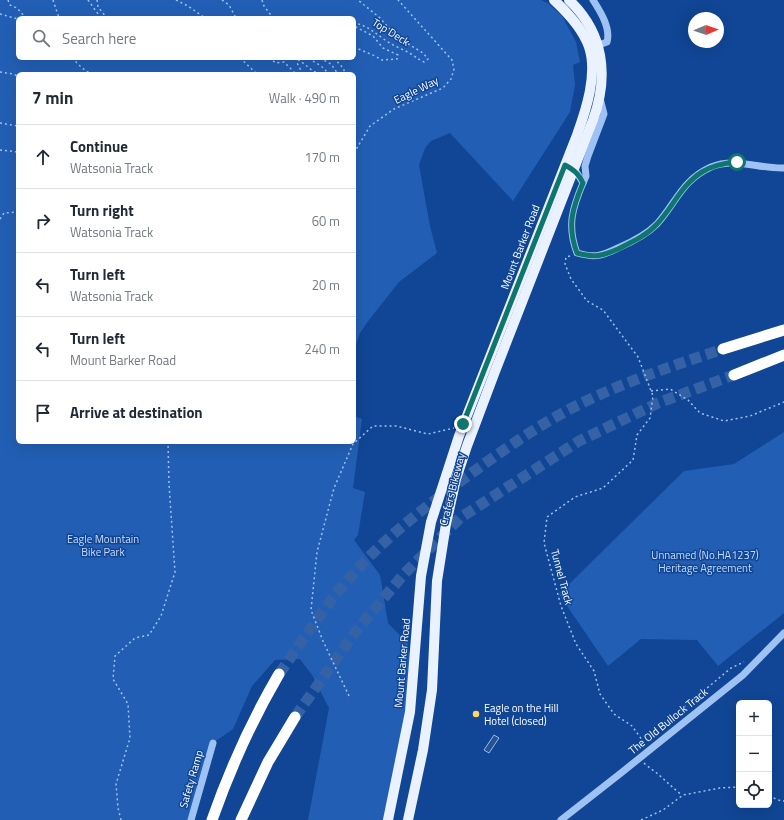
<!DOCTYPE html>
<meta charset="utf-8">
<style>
body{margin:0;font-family:"Titillium Web",sans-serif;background:#f2f2f3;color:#1f2937}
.controls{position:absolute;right:12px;bottom:12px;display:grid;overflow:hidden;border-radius:6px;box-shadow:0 4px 16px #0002}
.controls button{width:36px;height:36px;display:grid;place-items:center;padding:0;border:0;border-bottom:1px solid #e0e1e3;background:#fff;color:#1f2937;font:20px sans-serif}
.compass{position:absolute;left:688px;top:12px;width:36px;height:36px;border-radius:50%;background:#fff;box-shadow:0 4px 16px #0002;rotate:88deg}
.stop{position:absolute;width:12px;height:12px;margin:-9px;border:3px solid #0f766e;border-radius:50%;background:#fff}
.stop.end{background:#0f766e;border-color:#fff;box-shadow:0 1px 4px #0008}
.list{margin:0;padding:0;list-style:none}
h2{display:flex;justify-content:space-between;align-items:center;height:52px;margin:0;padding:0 16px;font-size:17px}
h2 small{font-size:13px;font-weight:400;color:#747a83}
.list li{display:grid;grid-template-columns:26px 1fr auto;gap:12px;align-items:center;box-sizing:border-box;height:64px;padding:0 16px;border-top:1px solid #e0e1e3}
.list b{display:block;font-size:15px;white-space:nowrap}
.list p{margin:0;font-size:13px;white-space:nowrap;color:#747a83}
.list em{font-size:13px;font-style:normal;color:#747a83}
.icon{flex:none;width:22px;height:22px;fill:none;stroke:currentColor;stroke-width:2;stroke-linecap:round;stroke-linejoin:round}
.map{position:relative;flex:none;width:784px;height:820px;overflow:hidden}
.search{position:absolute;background:#fff;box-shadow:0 4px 16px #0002;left:16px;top:16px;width:340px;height:44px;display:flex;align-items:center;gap:10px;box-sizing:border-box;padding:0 14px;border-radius:6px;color:#747a83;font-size:15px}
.panel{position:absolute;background:#fff;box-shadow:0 4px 16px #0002;left:16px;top:72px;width:340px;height:372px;border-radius:6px}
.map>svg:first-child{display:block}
.green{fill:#225fb4;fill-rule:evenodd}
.water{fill:#29518c;stroke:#90bdf7}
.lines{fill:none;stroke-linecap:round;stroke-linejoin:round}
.highway-tunnel{stroke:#3462a5;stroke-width:11;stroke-dasharray:11 5.5;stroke-linecap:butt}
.path{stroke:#9ec2f4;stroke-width:1.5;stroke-dasharray:2 3;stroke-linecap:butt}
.minor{stroke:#9ec2f4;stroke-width:7}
.major{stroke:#ebf2ff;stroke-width:10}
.highway{stroke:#fff;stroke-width:11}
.route{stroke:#0f766e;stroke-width:5}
.poi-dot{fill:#ffd661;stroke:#104695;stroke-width:1.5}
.labels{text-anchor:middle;stroke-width:3;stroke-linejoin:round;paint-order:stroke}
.street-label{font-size:11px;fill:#fff;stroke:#104695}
.park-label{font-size:11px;fill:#c6defe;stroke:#104695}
.poi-label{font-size:11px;fill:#fff;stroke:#104695;text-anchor:start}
</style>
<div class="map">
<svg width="784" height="820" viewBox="0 0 784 820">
<rect width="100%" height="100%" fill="#104695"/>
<g class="green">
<path d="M0,0H541L549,4L562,16L576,42L580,62L573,65L575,85L570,112L513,201L450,133L431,141L425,148L419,165L430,226L437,253L399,282L369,320L360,333L354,350V74H18V442H354V416L362,419L353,488L365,492L358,535L354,540L380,575L388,623L408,644L413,685L388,820H308L329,708L312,675L300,659L275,660L252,686L233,729L213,743L191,820H0ZM18,18H354V58H18Z"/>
<polygon points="784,432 784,613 718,666 697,640 641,639 608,666 559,594 684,471 734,464"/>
</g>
<polygon class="water" points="494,735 499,738 489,753 484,750"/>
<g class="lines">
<g class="highway-tunnel">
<path d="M279,674C303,640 326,604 353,574C384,539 420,511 458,483C495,456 533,428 574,407C621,383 672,366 723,349"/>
<polyline points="295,717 356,631 403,575 460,518 579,441 658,403 734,375"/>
</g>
<g class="path">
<polyline points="8,0 10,5 17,8 26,18"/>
<polyline points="53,0 59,18"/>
<polyline points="88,0 101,18"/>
<polyline points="97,0 98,7 107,18"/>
<polyline points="176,0 188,6 205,18"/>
<polyline points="222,0 229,5 236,18"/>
<polyline points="262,0 264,6 273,18"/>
<polyline points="0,14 18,19"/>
<path d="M354,47L375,56L382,60L397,59L398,55L383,48L373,36L354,26L355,23C368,26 375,33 385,40C393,46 403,49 411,54C416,57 419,60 424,62L428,59L423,53L397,37L380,18L358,0"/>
<polyline points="72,58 82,68 91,74"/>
<polyline points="240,58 257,74"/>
<polyline points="269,58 276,63 284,62 296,74"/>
<path d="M309,58C316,64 324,66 328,74"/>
<polyline points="320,58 331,64 338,74"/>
<polyline points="334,58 344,69 344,74"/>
<polyline points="0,72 13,74 18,76"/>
<polyline points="303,74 297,63 299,60 313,71 320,74"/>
<polyline points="0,123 18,126"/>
<polyline points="0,150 18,152"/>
<polyline points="354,153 370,126 394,109 443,88 451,79 454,69 452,60 398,0"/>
<polyline points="0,219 4,213 18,212"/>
<polyline points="570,256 566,257 565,264 571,279 587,301 603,310 638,357 653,396 650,418 637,435 633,460 603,488 575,497 547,517 544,543 561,606 576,644 594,671 600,694 614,714 632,726 645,744"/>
<polyline points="651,391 670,389 688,400 700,413 724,421 750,416 784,402"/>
<polyline points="349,696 323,641 311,610 317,552 334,488 353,444 373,426 396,426 428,434 454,428"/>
<polyline points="680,716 682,710 693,698 706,689 731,668 744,662"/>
<path d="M644,763C649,768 655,771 659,775C667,782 674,789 682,795"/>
<polyline points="769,796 781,801 784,801"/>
<polyline points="121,820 118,808 116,784 130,738 128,704 113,679 115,656 135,638 149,635 161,616 175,572 169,484 168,442"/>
<polyline points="641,820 663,810 683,795 720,788 739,787"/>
</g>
<g class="minor">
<path d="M593,47L607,42C611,28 600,11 593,0"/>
<path d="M571,168L577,173L583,183C572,209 567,226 577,253C595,258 602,256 618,248C632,242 646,235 657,224C676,203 682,180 711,167C735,157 759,169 784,168"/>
<polyline points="583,183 586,176 585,166 588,156 604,114 600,98"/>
<polyline points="191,820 213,743"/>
<polyline points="561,820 621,773 743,675 784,633"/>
</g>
<g class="major">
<path d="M388,820L410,712L421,576L431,522L459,436L577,135C586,110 598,74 589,47C583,29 568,13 554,0"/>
<path d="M408,820L423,750L432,690L437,581L446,524L456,479L467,446L494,374L593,120C609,76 604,33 569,0"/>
</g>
<g class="highway">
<polyline points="723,349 784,330"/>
<polyline points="734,375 784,355"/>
<path d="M212,820C230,769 252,720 279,674"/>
<polyline points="241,820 268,762 295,717"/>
</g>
</g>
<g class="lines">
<path class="route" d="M463,424L565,165C574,170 579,174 583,183C572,209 567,226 577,253C595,258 602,256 618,249C632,242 646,236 657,224C673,207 681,185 702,172C713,165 725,163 737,162"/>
</g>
<circle class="poi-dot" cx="476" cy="714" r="4"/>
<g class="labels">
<g class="street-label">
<text transform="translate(391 32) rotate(32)" y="4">Top Deck</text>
<text transform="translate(416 90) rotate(-26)" y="4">Eagle Way</text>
<text transform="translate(520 247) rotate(-69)" y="4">Mount Barker Road</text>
<text transform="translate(452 489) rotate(-76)" y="4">Crafers Bikeway</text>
<text transform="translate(562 577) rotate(75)" y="4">Tunnel Track</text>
<text transform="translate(402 663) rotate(-85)" y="4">Mount Barker Road</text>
<text transform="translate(668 721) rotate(-39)" y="4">The Old Bullock Track</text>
<text transform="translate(191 779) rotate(-74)" y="4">Safety Ramp</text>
</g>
<g class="park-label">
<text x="103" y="543">Eagle Mountain<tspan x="103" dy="13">Bike Park</tspan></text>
<text x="705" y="559">Unnamed (No.HA1237)<tspan x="705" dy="13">Heritage Agreement</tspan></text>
</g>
<g class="poi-label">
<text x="484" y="712">Eagle on the Hill<tspan x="484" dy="13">Hotel (closed)</tspan></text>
</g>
</g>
</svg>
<div class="controls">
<button>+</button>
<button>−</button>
<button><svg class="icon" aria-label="locate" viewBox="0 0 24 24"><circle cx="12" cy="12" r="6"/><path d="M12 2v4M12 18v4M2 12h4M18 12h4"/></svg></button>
</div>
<svg class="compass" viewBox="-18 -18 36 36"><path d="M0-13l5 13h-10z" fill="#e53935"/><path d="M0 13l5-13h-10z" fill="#747a83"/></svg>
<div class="stop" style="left:737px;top:162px"></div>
<div class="stop end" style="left:463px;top:424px"></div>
<div class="search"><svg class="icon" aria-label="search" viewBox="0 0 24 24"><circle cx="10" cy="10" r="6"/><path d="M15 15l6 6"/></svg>Search here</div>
<section class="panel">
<h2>7 min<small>Walk · 490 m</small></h2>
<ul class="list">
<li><svg class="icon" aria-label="ahead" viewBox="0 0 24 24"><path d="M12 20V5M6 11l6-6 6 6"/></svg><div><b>Continue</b><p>Watsonia Track</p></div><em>170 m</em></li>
<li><svg class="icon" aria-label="right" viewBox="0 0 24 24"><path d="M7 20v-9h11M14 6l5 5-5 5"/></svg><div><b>Turn right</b><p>Watsonia Track</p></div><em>60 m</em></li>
<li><svg class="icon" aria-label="left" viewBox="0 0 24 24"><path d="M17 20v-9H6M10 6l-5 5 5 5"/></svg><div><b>Turn left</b><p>Watsonia Track</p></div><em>20 m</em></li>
<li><svg class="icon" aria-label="left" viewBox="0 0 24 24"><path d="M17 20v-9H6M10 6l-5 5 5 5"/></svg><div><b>Turn left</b><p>Mount Barker Road</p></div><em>240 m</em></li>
<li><svg class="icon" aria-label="arrive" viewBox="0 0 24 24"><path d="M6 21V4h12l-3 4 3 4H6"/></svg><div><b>Arrive at destination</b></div></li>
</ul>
</section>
</div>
